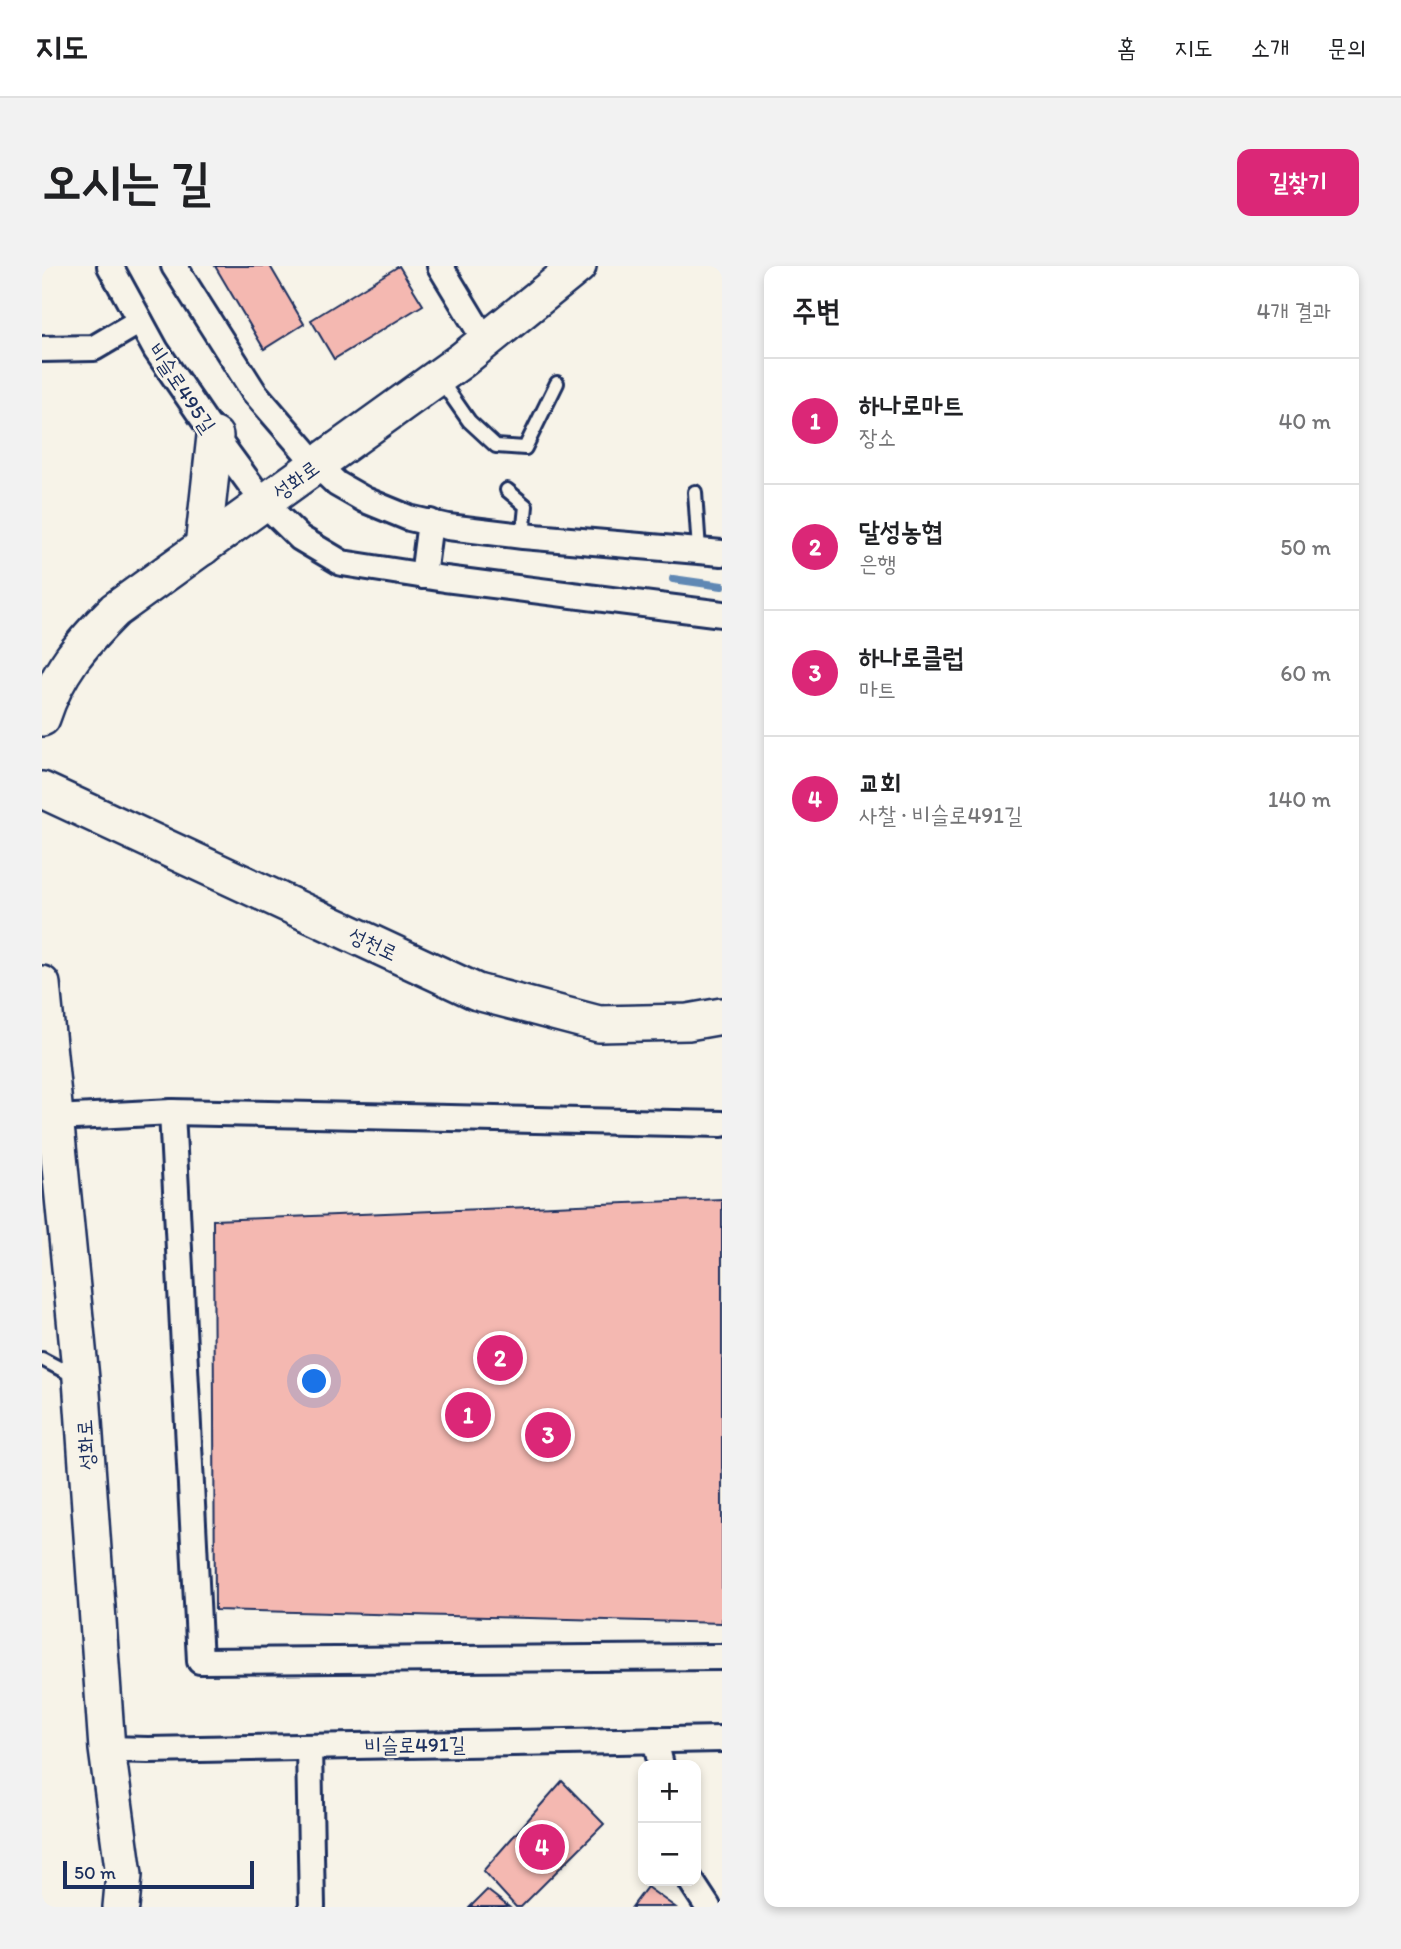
<!DOCTYPE html>
<html lang="ko">
<meta charset="utf-8">
<style>
body{margin:0;font-family:Itim,"Poor Story",sans-serif;background:#f2f2f2;color:#202124}
.controls{position:absolute;right:21px;bottom:21px;display:grid;overflow:hidden;border-radius:14px;box-shadow:0 4px 10px #0003}
.controls button{width:63px;height:63px;display:grid;place-items:center;padding:0;border:0;border-bottom:2px solid #e0e0e0;background:#fff;color:#202124;font:35px sans-serif}
.scale{position:absolute;left:21px;bottom:18px;width:191px;box-sizing:border-box;padding-left:7px;border:4px solid #1b2f5e;border-top:0;font-size:19px;line-height:24px;white-space:nowrap;color:#1b2f5e;-webkit-text-stroke:5px #f7f3e8;paint-order:stroke}
.you{position:absolute;left:273px;top:1116px;width:24px;height:24px;margin:-18px;border:5px solid #fff;border-radius:50%;background:#1a73e8;box-shadow:0 0 0 10px #1a73e833}
.badge{display:grid;place-items:center;width:46px;height:46px;border-radius:50%;background:#db2777;color:#fff;font-size:23px;font-weight:700}
.pin{position:absolute;translate:-50% -50%;border:4px solid #fff;box-shadow:0 2px 7px #0006}
.list{margin:0;padding:0;list-style:none}
h2{display:flex;justify-content:space-between;align-items:center;height:91px;margin:0;padding:0 28px;font-size:30px}
h2 small{font-size:23px;font-weight:400;color:#757577}
.list li{display:grid;grid-template-columns:46px 1fr auto;gap:21px;align-items:center;box-sizing:border-box;height:126px;padding:0 28px;border-top:2px solid #e0e0e0}
.list b{display:block;font-size:26px;white-space:nowrap}
.list p{margin:0;font-size:23px;white-space:nowrap;color:#757577}
.list em{font-size:23px;font-style:normal;color:#757577}
.map{position:relative;flex:none;width:680px;height:1641px;overflow:hidden;border-radius:14px}
header{display:flex;align-items:center;gap:42px;box-sizing:border-box;height:98px;padding:0 35px;background:#fff;border-bottom:2px solid #e0e0e0}
header strong{font-size:33px}
nav{display:flex;gap:38px;margin-inline-start:auto;font-size:24px}
.intro{display:flex;align-items:center;justify-content:space-between;box-sizing:border-box;height:168px;padding:0 42px}
h1{margin:0;font-size:49px}
.button{padding:18px 32px;border-radius:14px;background:#db2777;color:#fff;font-size:24px;font-weight:700}
main{display:flex;gap:42px;padding:0 42px}
aside{flex:1;background:#fff;border-radius:14px;box-shadow:0 4px 10px #0003}
.map>svg:first-child{display:block}
.lines{fill:none;stroke-linecap:round;stroke-linejoin:round}
.stream{stroke:#6188b4;stroke-width:8}
.building{fill:#f4b8b1;stroke:#1b2f5e;stroke-width:2}
.service-casing{stroke:#1b2f5e;stroke-width:18}
.minor-casing{stroke:#1b2f5e;stroke-width:30}
.secondary-casing{stroke:#1b2f5e;stroke-width:40}
.service{stroke:#f7f3e8;stroke-width:12}
.minor{stroke:#f7f3e8;stroke-width:24}
.secondary{stroke:#f7f3e8;stroke-width:35}
.labels{text-anchor:middle;stroke-width:5;stroke-linejoin:round;paint-order:stroke}
.street-label{font-size:21px;fill:#1b2f5e;stroke:#f7f3e8}
</style>
<header>
<strong>지도</strong>
<nav><a>홈</a><a>지도</a><a>소개</a><a>문의</a></nav>
</header>
<div class="intro"><h1>오시는 길</h1><a class="button">길찾기</a></div>
<main>
<div class="map">
<svg width="680" height="1641" viewBox="0 0 680 1641">
<rect width="100%" height="100%" fill="#f7f3e8"/>
<filter id="ink" filterUnits="userSpaceOnUse"><feTurbulence type="fractalNoise" baseFrequency=".0143" numOctaves="2"/><feDisplacementMap in="SourceGraphic" scale="14" xChannelSelector="R" yChannelSelector="G"/><feConvolveMatrix kernelMatrix="1 2 1 2 8 2 1 2 1" color-interpolation-filters="sRGB"/></filter>
<g filter="url(#ink)">
<g class="lines">
<polyline class="stream" points="631,313 680,320"/>
</g>
<g class="building">
<polygon points="173,0 228,0 262,58 222,83"/>
<polygon points="357,0 381,39 292,93 269,54"/>
<polygon points="680,933 680,1357 173,1344 171,954"/>
<polygon points="520,1515 562,1558 479,1641 474,1641 441,1605"/>
<polygon points="605,1621 633,1641 590,1641"/>
<polygon points="445,1624 467,1641 428,1641"/>
</g>
<g class="lines">
<defs>
<g id="service">
<polyline points="397,112 427,155 454,180 483,182 515,117"/>
<polyline points="465,224 484,240 481,270"/>
<polyline points="653,226 657,284"/>
<polyline points="0,1093 34,1111"/>
</g>
<g id="minor">
<polyline points="68,0 114,84 173,170 222,237 258,272 300,297 403,313 680,348"/>
<polyline points="132,0 212,126 275,199 295,218 323,234 367,252 406,261 481,270 680,287"/>
<polyline points="398,0 444,76"/>
<polyline points="0,83 52,82 98,55"/>
<polyline points="381,310 388,256"/>
<polyline points="130,846 158,1395 680,1391"/>
<polyline points="13,852 130,846 680,858"/>
<polyline points="613,1474 619,1499"/>
<polyline points="267,1481 270,1641"/>
<polyline points="65,1483 106,1484 680,1473"/>
<polyline points="649,1615 666,1641"/>
</g>
<g id="secondary">
<polyline points="161,281 173,170"/>
<path d="M0,452C15,406 39,378 73,344L420,94L536,0"/>
<polyline points="0,524 435,726 557,758 646,756 680,750"/>
<polyline points="0,718 39,1113 65,1483 82,1609 79,1641"/>
</g>
</defs>
<use href="#service" class="service-casing"/>
<use href="#minor" class="minor-casing"/>
<use href="#secondary" class="secondary-casing"/>
<use href="#service" class="service"/>
<use href="#minor" class="minor"/>
<use href="#secondary" class="secondary"/>
</g>
</g>
<g class="labels">
<g class="street-label">
<text transform="translate(140 122) rotate(56)" y="7">비슬로495길</text>
<text transform="translate(254 214) rotate(-36)" y="7">성화로</text>
<text transform="translate(331 678) rotate(25)" y="7">성천로</text>
<text transform="translate(44 1179) rotate(-94)" y="7">성화로</text>
<text transform="translate(373 1479) rotate(-1)" y="7">비슬로491길</text>
</g>
</g>
</svg>
<div class="controls">
<button>+</button>
<button>−</button>
</div>
<div class="scale">50 m</div>
<div class="you"></div>
<div class="pin badge" style="left:426px;top:1149px">1</div>
<div class="pin badge" style="left:458px;top:1092px">2</div>
<div class="pin badge" style="left:506px;top:1169px">3</div>
<div class="pin badge" style="left:500px;top:1581px">4</div>
</div>
<aside>
<h2>주변<small>4개 결과</small></h2>
<ul class="list">
<li><span class="badge">1</span><div><b>하나로마트</b><p>장소</p></div><em>40 m</em></li>
<li><span class="badge">2</span><div><b>달성농협</b><p>은행</p></div><em>50 m</em></li>
<li><span class="badge">3</span><div><b>하나로클럽</b><p>마트</p></div><em>60 m</em></li>
<li><span class="badge">4</span><div><b>교회</b><p>사찰 · 비슬로491길</p></div><em>140 m</em></li>
</ul>
</aside>
</main>
